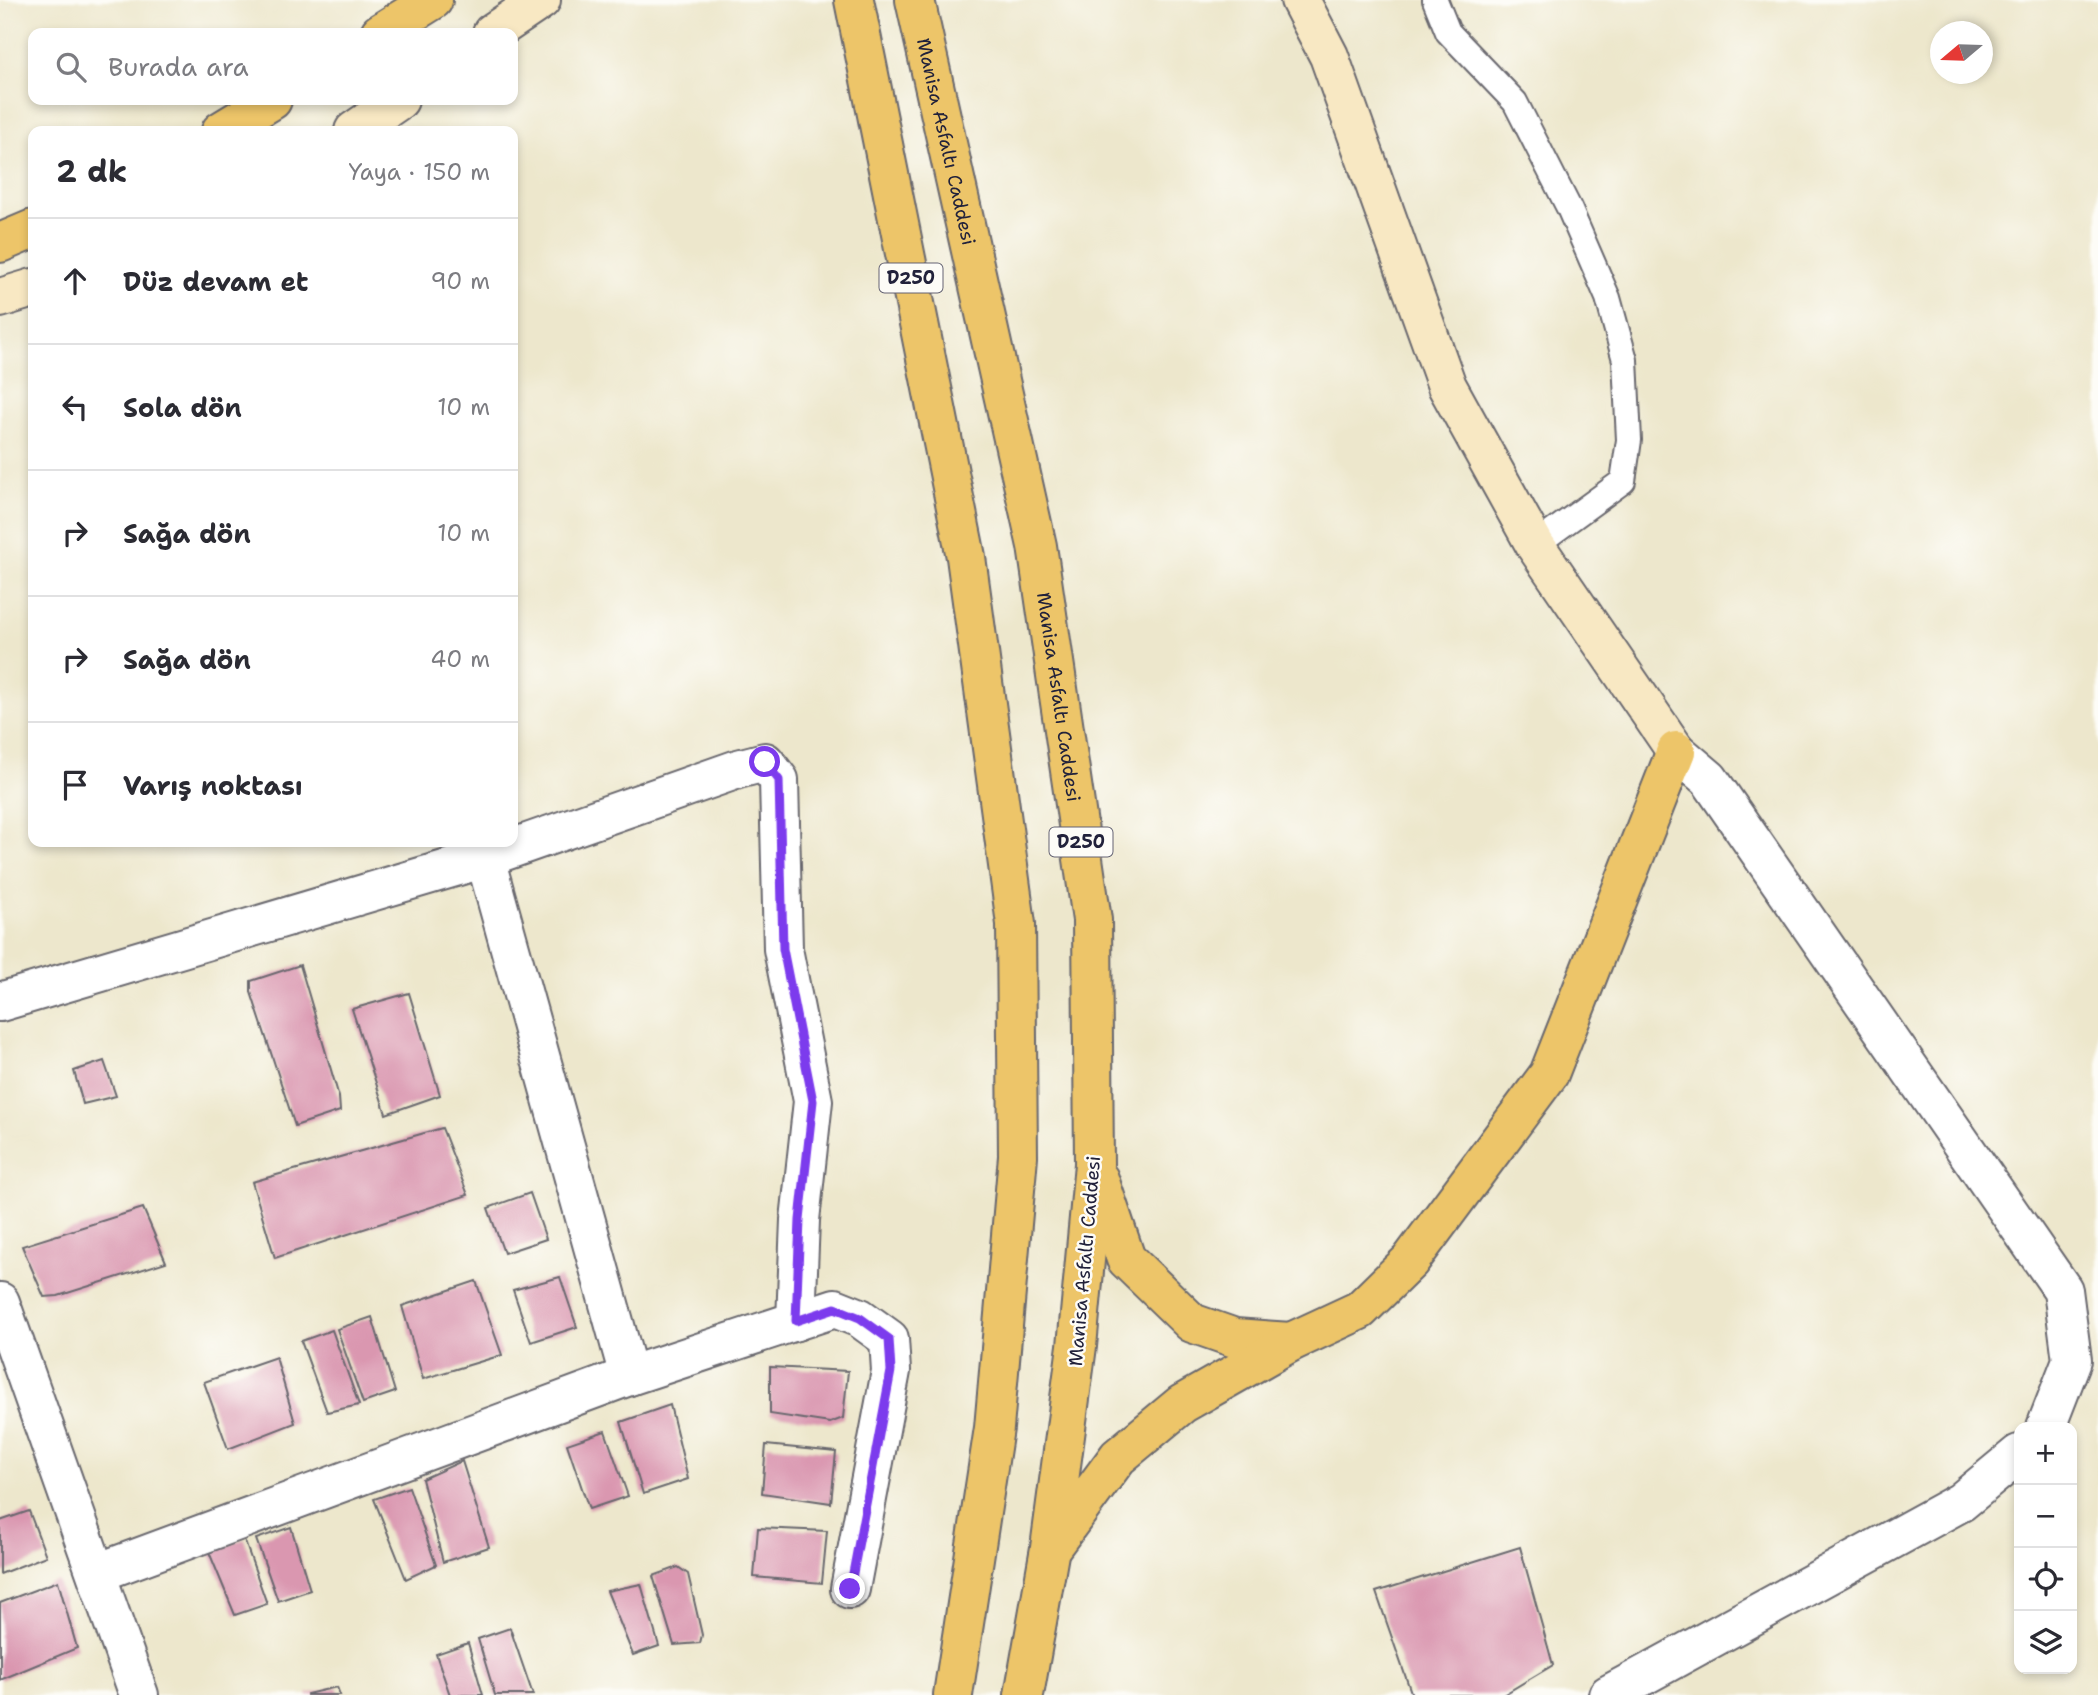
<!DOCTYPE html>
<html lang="tr">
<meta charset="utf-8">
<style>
body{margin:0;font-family:"Shantell Sans",sans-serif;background:#f2f2f3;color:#2b2b33}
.controls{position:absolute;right:21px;bottom:21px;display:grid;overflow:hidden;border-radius:14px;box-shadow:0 4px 10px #0003}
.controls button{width:63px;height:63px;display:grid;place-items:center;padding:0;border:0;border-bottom:2px solid #e1e1e2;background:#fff;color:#2b2b33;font:35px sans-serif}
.compass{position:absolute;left:1930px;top:21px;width:63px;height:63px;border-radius:50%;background:#fff;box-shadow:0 4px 10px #0003;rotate:251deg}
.stop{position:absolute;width:21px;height:21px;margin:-16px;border:5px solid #7c3aed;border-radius:50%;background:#fff}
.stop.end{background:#7c3aed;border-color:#fff;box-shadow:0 2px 7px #0008}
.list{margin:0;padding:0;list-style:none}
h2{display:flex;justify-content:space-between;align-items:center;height:91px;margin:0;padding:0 28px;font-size:30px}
h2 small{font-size:23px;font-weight:400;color:#7c7c81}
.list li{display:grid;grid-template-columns:46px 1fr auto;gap:21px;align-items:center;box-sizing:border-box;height:126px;padding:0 28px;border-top:2px solid #e1e1e2}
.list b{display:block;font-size:26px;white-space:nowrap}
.list em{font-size:23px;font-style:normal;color:#7c7c81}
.icon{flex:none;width:38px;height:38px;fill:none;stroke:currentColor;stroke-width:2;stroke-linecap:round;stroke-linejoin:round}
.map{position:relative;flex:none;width:2098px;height:1695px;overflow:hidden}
.search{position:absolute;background:#fff;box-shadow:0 4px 10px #0003;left:28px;top:28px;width:490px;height:77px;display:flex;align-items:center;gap:18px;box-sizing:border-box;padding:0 24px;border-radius:14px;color:#7c7c81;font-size:26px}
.panel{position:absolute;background:#fff;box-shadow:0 4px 10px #0003;left:28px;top:126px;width:490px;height:721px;border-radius:14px}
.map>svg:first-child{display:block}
.building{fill:#da97b0}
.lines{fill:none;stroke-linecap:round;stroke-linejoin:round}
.lane-casing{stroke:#69676e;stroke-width:28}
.street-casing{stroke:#69676e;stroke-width:42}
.secondary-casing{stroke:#69676e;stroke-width:42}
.highway-casing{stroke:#69676e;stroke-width:42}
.lane{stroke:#fff;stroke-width:24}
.street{stroke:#fff;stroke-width:38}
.secondary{stroke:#f8e8c3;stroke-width:38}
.highway{stroke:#edc569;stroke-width:38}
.route{stroke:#7c3aed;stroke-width:9}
.labels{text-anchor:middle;stroke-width:5;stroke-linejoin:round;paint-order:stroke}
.shield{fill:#fdfcf7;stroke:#646373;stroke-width:2}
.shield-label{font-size:18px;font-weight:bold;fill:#22223b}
.street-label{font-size:19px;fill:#22223b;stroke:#fdfcf7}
</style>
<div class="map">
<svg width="2098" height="1695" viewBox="0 0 2098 1695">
<rect width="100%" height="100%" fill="#fdfcf7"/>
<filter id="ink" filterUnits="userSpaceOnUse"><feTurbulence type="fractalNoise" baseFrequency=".0143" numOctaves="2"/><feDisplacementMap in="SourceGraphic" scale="14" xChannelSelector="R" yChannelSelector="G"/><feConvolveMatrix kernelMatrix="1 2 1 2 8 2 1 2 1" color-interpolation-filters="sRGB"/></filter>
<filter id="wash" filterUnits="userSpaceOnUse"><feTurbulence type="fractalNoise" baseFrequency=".00686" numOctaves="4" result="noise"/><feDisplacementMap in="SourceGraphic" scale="28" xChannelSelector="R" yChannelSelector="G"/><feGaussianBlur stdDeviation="1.57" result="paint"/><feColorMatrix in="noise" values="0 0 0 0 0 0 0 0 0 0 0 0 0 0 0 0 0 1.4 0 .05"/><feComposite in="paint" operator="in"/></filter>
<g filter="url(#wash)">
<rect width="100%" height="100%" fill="#ede7cc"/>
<g id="blocks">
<g class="building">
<polygon points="300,965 339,1097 340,1111 295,1126 251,992 251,981"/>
<polygon points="409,993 440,1095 386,1114 352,1009"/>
<polygon points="104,1061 116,1096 83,1104 74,1071"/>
<polygon points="442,1128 468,1195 275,1258 252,1182"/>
<polygon points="530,1193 546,1239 504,1253 488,1208"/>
<polygon points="143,1208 166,1262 58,1296 44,1297 22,1246"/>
<polygon points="560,1277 577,1327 531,1342 513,1290"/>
<polygon points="476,1281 502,1355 423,1379 402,1306"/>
<polygon points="372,1317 395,1392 363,1403 337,1329"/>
<polygon points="332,1330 359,1405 327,1412 301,1341"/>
<polygon points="276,1357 295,1423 228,1449 204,1382"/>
<polygon points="770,1367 848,1371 843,1418 830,1423 770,1414"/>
<polygon points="670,1405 688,1479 643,1494 621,1422"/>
<polygon points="605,1431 628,1496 589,1509 567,1444"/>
<polygon points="766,1445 836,1452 831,1503 762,1493"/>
<polygon points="462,1461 489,1547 443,1562 422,1479"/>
<polygon points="409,1487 436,1565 406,1579 374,1499"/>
<polygon points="29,1511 46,1556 0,1574 0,1521"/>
<polygon points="291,1527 310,1590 278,1601 256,1539"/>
<polygon points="758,1528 827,1531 822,1583 754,1577"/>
<polygon points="244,1539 267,1604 235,1615 209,1552"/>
<polygon points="1520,1547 1553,1665 1503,1695 1412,1695 1376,1592"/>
<polygon points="678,1567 688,1574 702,1635 700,1643 674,1645 653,1576"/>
<polygon points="58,1581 77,1648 0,1680 0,1603"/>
<polygon points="641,1584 659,1646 633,1655 607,1591"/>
<polygon points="510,1628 533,1695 495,1695 478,1639"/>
<polygon points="468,1643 483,1695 450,1695 436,1654"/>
<polygon points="337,1687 340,1695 307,1695 307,1694"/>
</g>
</g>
</g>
<g filter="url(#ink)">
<use href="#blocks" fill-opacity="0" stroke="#69676e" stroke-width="2"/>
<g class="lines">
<defs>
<polyline id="lane" points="1435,0 1448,32 1515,102 1569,208 1608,298 1625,360 1629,440 1623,481 1535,545"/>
<g id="street">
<polyline points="1676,751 1709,779 2063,1290 2072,1360 2046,1427"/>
<polyline points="485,858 629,1376"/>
<polyline points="0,1002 485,858 738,769 765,762 779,780 783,949 813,1101 800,1220 796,1321"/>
<polyline points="0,1302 139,1695"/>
<polyline points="97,1573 629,1376 835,1308 860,1318 889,1339 891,1371 850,1589"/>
<polyline points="1608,1695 1961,1502 2019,1454"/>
</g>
<g id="secondary">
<polyline points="1300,0 1329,56 1447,386 1535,545 1676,751"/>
<polyline points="492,33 541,0"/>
<polyline points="354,131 399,100"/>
<polyline points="0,298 33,288"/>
</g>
<g id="highway">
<polyline points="854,0 966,557 1016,924 1018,1156 994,1428 953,1695"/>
<path id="s1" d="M915,0L1037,546L1092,920L1094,1164L1077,1346L1050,1548L1024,1695"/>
<polyline points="380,33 433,0"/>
<polyline points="221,131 272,100"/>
<polyline points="0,243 33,229"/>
<polyline points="1099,1179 1126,1259 1192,1323 1235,1338 1291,1342"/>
<polyline points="1053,1545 1118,1457 1182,1404 1291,1342 1360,1310 1410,1261 1549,1074 1676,751"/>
</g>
</defs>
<use href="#lane" class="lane-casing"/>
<use href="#street" class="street-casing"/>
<use href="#secondary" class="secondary-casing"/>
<use href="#highway" class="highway-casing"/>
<use href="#lane" class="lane"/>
<use href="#street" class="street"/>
<use href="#secondary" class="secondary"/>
<use href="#highway" class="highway"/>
</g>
</g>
<g class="lines" filter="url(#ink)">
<polyline class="route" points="765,762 779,780 783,949 813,1101 800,1220 796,1321 835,1308 860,1318 889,1339 891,1371 850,1589"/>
</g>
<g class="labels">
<g class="shield">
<rect x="879.5" y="263.5" width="63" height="29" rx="5"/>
<rect x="1049.5" y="827.5" width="63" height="29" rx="5"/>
</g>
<g class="shield-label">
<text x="911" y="284">D250</text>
<text x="1081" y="848">D250</text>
</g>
<g class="street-label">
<text dy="7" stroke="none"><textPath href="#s1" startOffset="145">Manisa Asfaltı Caddesi</textPath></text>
<text dy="7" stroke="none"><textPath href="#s1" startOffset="712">Manisa Asfaltı Caddesi</textPath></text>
<text transform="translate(1084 1261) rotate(-85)" y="7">Manisa Asfaltı Caddesi</text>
</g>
</g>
</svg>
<div class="controls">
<button>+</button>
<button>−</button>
<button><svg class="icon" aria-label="locate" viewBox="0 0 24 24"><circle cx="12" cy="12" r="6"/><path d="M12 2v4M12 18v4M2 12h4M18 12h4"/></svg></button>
<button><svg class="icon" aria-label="layers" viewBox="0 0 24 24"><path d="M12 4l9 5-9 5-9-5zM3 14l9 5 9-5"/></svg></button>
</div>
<svg class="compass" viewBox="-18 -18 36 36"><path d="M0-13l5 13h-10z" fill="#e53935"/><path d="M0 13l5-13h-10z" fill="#7c7c81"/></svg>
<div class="stop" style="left:765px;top:762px"></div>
<div class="stop end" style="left:850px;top:1589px"></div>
<div class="search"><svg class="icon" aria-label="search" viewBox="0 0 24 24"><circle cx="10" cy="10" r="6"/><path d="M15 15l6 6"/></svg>Burada ara</div>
<section class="panel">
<h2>2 dk<small>Yaya · 150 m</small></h2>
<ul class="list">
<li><svg class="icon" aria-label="ahead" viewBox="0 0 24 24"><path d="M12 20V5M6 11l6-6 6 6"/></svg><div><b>Düz devam et</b></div><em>90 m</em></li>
<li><svg class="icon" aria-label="left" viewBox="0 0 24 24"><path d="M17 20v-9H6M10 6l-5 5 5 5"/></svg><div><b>Sola dön</b></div><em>10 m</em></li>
<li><svg class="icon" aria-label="right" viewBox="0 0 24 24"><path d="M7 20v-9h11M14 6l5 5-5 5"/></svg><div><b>Sağa dön</b></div><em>10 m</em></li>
<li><svg class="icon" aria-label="right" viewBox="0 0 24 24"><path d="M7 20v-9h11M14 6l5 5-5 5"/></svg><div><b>Sağa dön</b></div><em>40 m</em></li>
<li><svg class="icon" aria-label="arrive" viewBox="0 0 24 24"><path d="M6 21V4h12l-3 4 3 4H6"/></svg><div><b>Varış noktası</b></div></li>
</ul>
</section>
</div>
